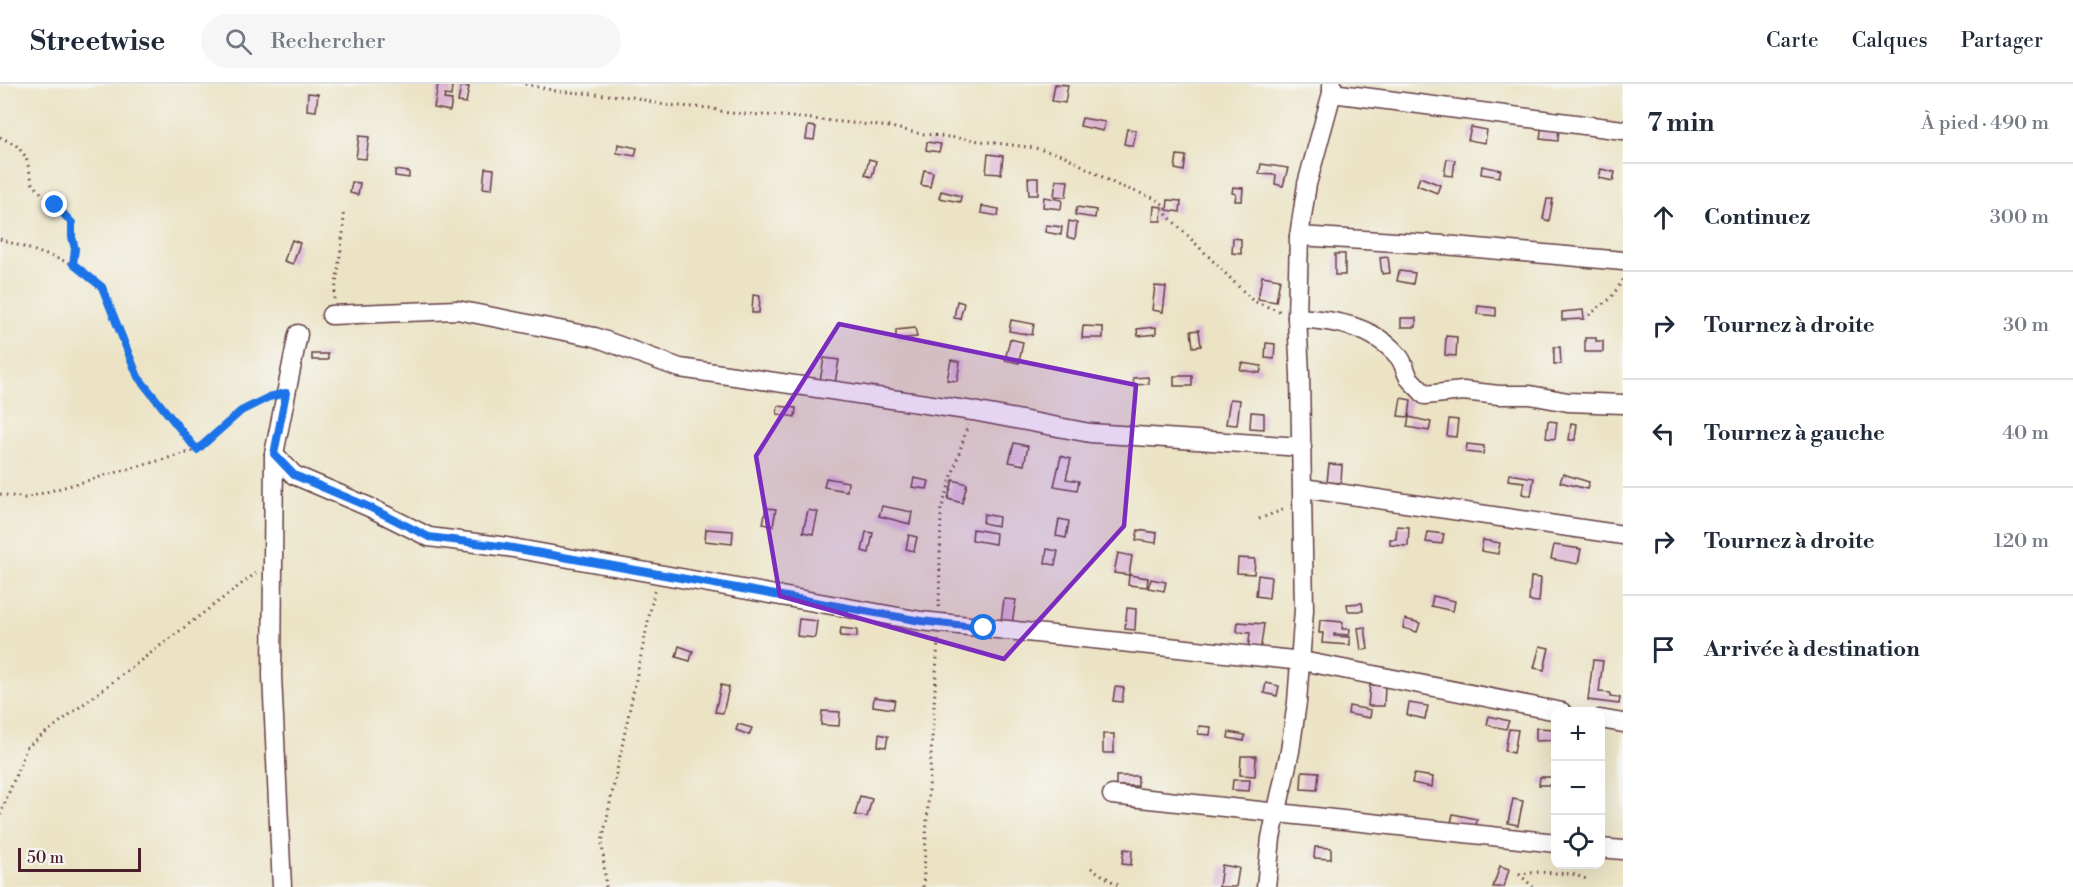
<!DOCTYPE html>
<html lang="fr">
<meta charset="utf-8">
<style>
body{margin:0;font-family:"Libre Bodoni",serif;background:#f6f6f7;color:#1f2937}
.controls{position:absolute;right:18px;bottom:18px;display:grid;overflow:hidden;border-radius:12px;box-shadow:0 6px 24px #0002}
.controls button{width:54px;height:54px;display:grid;place-items:center;padding:0;border:0;border-bottom:2px solid #e0e1e3;background:#fff;color:#1f2937;font:30px sans-serif}
.scale{position:absolute;left:18px;bottom:15px;width:123px;box-sizing:border-box;padding-left:6px;border:3px solid #4a1f2b;border-top:0;font-size:16px;line-height:21px;white-space:nowrap;color:#4a1f2b;-webkit-text-stroke:4px #f6f6f2;paint-order:stroke}
.stop{position:absolute;width:18px;height:18px;margin:-14px;border:4px solid #1a73e8;border-radius:50%;background:#fff}
.stop.end{background:#1a73e8;border-color:#fff;box-shadow:0 2px 6px #0008}
.list{margin:0;padding:0;list-style:none}
h2{display:flex;justify-content:space-between;align-items:center;height:78px;margin:0;padding:0 24px;font-size:26px}
h2 small{font-size:20px;font-weight:400;color:#747a83}
.list li{display:grid;grid-template-columns:39px 1fr auto;gap:18px;align-items:center;box-sizing:border-box;height:108px;padding:0 24px;border-top:2px solid #e0e1e3}
.list b{display:block;font-size:22px;white-space:nowrap}
.list em{font-size:20px;font-style:normal;color:#747a83}
.icon{flex:none;width:33px;height:33px;fill:none;stroke:currentColor;stroke-width:2;stroke-linecap:round;stroke-linejoin:round}
.map{position:relative;flex:none;width:1623px;height:803px;overflow:hidden}
header{display:flex;align-items:center;gap:36px;box-sizing:border-box;height:84px;padding:0 30px;background:#fff;border-bottom:2px solid #e0e1e3}
header strong{font-size:28px}
nav{display:flex;gap:33px;margin-inline-start:auto;font-size:21px}
.search{width:420px;height:54px;background:#f6f6f7;display:flex;align-items:center;gap:15px;box-sizing:border-box;padding:0 21px;border-radius:33px;color:#747a83;font-size:22px}
main{display:flex}
aside{flex:1;background:#fff}
.map>svg:first-child{display:block}
.building{fill:#dcb5d3}
.lines{fill:none;stroke-linecap:round;stroke-linejoin:round}
.street-casing{stroke:#623c42;stroke-width:21}
.path{stroke:#623c42;stroke-width:3;stroke-dasharray:1.5 4.5;stroke-linecap:butt}
.street{stroke:#fff;stroke-width:18}
.route{stroke:#1a73e8;stroke-width:8}
.marked{fill:#7b2cbf;fill-opacity:0.2;stroke:#7b2cbf;stroke-width:4.5;stroke-linejoin:round}
</style>
<header>
<strong>Streetwise</strong>
<div class="search"><svg class="icon" aria-label="search" viewBox="0 0 24 24"><circle cx="10" cy="10" r="6"/><path d="M15 15l6 6"/></svg>Rechercher</div>
<nav><a>Carte</a><a>Calques</a><a>Partager</a></nav>
</header>
<main>
<div class="map">
<svg width="1623" height="803" viewBox="0 0 1623 803">
<rect width="100%" height="100%" fill="#f6f6f2"/>
<filter id="ink" filterUnits="userSpaceOnUse"><feTurbulence type="fractalNoise" baseFrequency=".0167" numOctaves="2"/><feDisplacementMap in="SourceGraphic" scale="12" xChannelSelector="R" yChannelSelector="G"/><feConvolveMatrix kernelMatrix="1 2 1 2 8 2 1 2 1" color-interpolation-filters="sRGB"/></filter>
<filter id="wash" filterUnits="userSpaceOnUse"><feTurbulence type="fractalNoise" baseFrequency=".008" numOctaves="4" result="noise"/><feDisplacementMap in="SourceGraphic" scale="24" xChannelSelector="R" yChannelSelector="G"/><feGaussianBlur stdDeviation="1.35" result="paint"/><feColorMatrix in="noise" values="0 0 0 0 0 0 0 0 0 0 0 0 0 0 0 0 0 1.4 0 .05"/><feComposite in="paint" operator="in"/></filter>
<g filter="url(#wash)">
<rect width="100%" height="100%" fill="#ebe3c4"/>
<g id="blocks">
<g class="building">
<polygon points="438,0 452,2 451,12 445,11 444,15 452,16 450,27 434,24"/>
<polygon points="1055,0 1068,1 1065,19 1052,17"/>
<polygon points="461,2 469,3 466,19 458,18"/>
<polygon points="308,9 318,10 316,27 307,26"/>
<polygon points="1082,34 1105,38 1103,47 1080,42"/>
<polygon points="1542,40 1559,42 1558,57 1540,55"/>
<polygon points="808,42 816,43 814,56 806,55"/>
<polygon points="1471,43 1487,46 1485,59 1468,56"/>
<polygon points="1127,45 1136,47 1133,62 1124,60"/>
<polygon points="359,52 369,53 366,75 356,74"/>
<polygon points="927,58 941,60 939,68 926,66"/>
<polygon points="618,60 637,64 635,72 617,69"/>
<polygon points="988,70 1003,72 1001,90 986,89"/>
<polygon points="1177,71 1186,72 1184,87 1175,85"/>
<polygon points="869,75 876,77 872,93 865,91"/>
<polygon points="1447,75 1455,76 1453,92 1444,91"/>
<polygon points="1261,80 1288,84 1283,102 1275,100 1276,91 1259,90"/>
<polygon points="1482,82 1501,86 1499,93 1481,90"/>
<polygon points="485,84 494,85 492,105 483,104"/>
<polygon points="1601,85 1615,88 1613,97 1599,94"/>
<polygon points="395,86 409,88 409,94 395,92"/>
<polygon points="924,86 933,88 930,103 921,101"/>
<polygon points="1420,93 1440,101 1437,109 1417,101"/>
<polygon points="1028,94 1038,94 1038,111 1029,111"/>
<polygon points="1056,96 1068,97 1066,113 1054,112"/>
<polygon points="352,98 360,99 358,111 350,109"/>
<polygon points="1233,103 1243,104 1242,117 1235,117 1236,110 1232,109"/>
<polygon points="941,107 961,112 960,118 939,114"/>
<polygon points="1044,113 1062,116 1061,125 1043,123"/>
<polygon points="1547,115 1553,115 1549,137 1543,135"/>
<polygon points="1168,116 1181,117 1180,128 1167,126"/>
<polygon points="982,122 999,125 998,132 981,129"/>
<polygon points="1154,122 1162,123 1161,137 1153,137"/>
<polygon points="1077,123 1096,126 1095,134 1075,131"/>
<polygon points="1069,137 1077,139 1075,155 1067,153"/>
<polygon points="1046,141 1062,143 1061,151 1045,148"/>
<polygon points="1233,154 1241,155 1241,170 1232,169"/>
<polygon points="292,156 300,159 293,180 284,177"/>
<rect x="1335" y="170" width="10" height="21"/>
<polygon points="1388,173 1390,189 1382,190 1380,174"/>
<polygon points="1399,187 1415,189 1413,200 1397,197"/>
<polygon points="1262,192 1280,195 1276,218 1258,215"/>
<polygon points="1155,202 1166,203 1163,228 1152,226"/>
<polygon points="753,211 760,212 759,229 752,229"/>
<polygon points="957,217 964,219 960,235 954,234"/>
<polygon points="1478,222 1496,224 1496,232 1477,230"/>
<polygon points="1583,226 1584,235 1562,236 1562,228"/>
<rect x="1401" y="234" width="15" height="9"/>
<polygon points="1011,236 1034,240 1032,251 1009,247"/>
<polygon points="1083,242 1103,243 1103,254 1082,254"/>
<polygon points="1156,243 1156,250 1138,252 1137,245"/>
<polygon points="915,244 917,253 896,255 896,246"/>
<polygon points="1199,246 1201,262 1193,263 1191,247"/>
<polygon points="1446,252 1457,253 1456,272 1445,271"/>
<polygon points="1585,254 1596,254 1596,257 1603,257 1603,268 1585,268"/>
<polygon points="1010,255 1023,258 1019,279 1005,276"/>
<polygon points="1266,259 1275,260 1274,275 1265,274"/>
<polygon points="1554,263 1560,263 1561,280 1554,280"/>
<rect x="312" y="270" width="16" height="6"/>
<polygon points="824,274 839,276 835,299 820,297"/>
<polygon points="951,276 960,278 957,297 947,296"/>
<polygon points="1242,279 1262,282 1260,289 1240,286"/>
<rect x="1174" y="292" width="18" height="10"/>
<polygon points="1148,293 1149,300 1134,301 1133,294"/>
<polygon points="1401,314 1411,316 1409,333 1398,332"/>
<polygon points="1230,315 1240,316 1237,341 1226,340"/>
<polygon points="778,322 796,324 795,333 777,330"/>
<polygon points="1251,328 1264,329 1264,345 1250,344"/>
<polygon points="1409,333 1431,338 1429,347 1407,343"/>
<polygon points="1449,335 1458,336 1456,353 1447,352"/>
<polygon points="1548,337 1557,338 1555,355 1546,354"/>
<polygon points="1571,339 1577,340 1575,356 1569,356"/>
<polygon points="1014,359 1028,362 1024,381 1009,378"/>
<polygon points="1467,360 1484,362 1483,370 1466,368"/>
<polygon points="1061,372 1071,375 1066,395 1079,397 1077,406 1054,402"/>
<polygon points="1329,380 1342,381 1341,399 1327,398"/>
<polygon points="1509,390 1534,394 1531,412 1522,410 1524,398 1508,396"/>
<polygon points="1563,390 1589,398 1587,405 1560,398"/>
<polygon points="826,394 848,398 847,407 824,403"/>
<polygon points="914,394 929,397 927,405 912,403"/>
<polygon points="953,396 967,400 962,419 948,415"/>
<polygon points="882,422 912,428 910,440 879,432"/>
<polygon points="766,424 776,425 773,442 763,440"/>
<polygon points="808,426 818,428 813,450 803,448"/>
<polygon points="984,430 999,433 998,442 983,439"/>
<polygon points="1059,435 1069,437 1066,454 1056,452"/>
<polygon points="1397,442 1409,443 1408,462 1390,461 1390,455 1396,455"/>
<polygon points="706,445 733,447 732,460 705,457"/>
<polygon points="973,445 996,449 995,460 972,456"/>
<polygon points="1138,446 1157,449 1156,459 1136,456"/>
<polygon points="866,448 873,449 869,469 862,467"/>
<polygon points="1428,448 1444,450 1442,460 1426,458"/>
<polygon points="909,451 917,453 914,467 906,465"/>
<polygon points="1483,456 1500,459 1498,470 1481,467"/>
<polygon points="1554,461 1581,465 1578,480 1551,475"/>
<polygon points="1047,465 1058,467 1055,481 1045,479"/>
<polygon points="1118,469 1132,472 1129,491 1114,489"/>
<polygon points="1238,474 1255,475 1254,490 1237,489"/>
<polygon points="1129,491 1148,494 1147,503 1128,501"/>
<polygon points="1258,491 1271,493 1269,514 1256,512"/>
<polygon points="1531,493 1541,494 1539,518 1529,517"/>
<polygon points="1151,495 1166,498 1164,507 1148,504"/>
<polygon points="1433,512 1455,517 1453,527 1431,522"/>
<polygon points="1004,515 1016,516 1012,539 1001,538"/>
<polygon points="1362,519 1363,527 1348,527 1347,520"/>
<polygon points="1127,524 1136,525 1135,546 1125,545"/>
<polygon points="799,535 817,537 815,554 797,552"/>
<polygon points="1405,535 1420,539 1417,548 1403,544"/>
<polygon points="1320,536 1343,538 1342,545 1350,545 1349,551 1334,550 1334,552 1350,553 1350,561 1322,559 1323,549 1319,549"/>
<polygon points="1238,538 1264,540 1260,568 1248,567 1250,549 1237,548"/>
<polygon points="1365,543 1368,565 1361,566 1358,544"/>
<polygon points="841,544 857,546 857,553 840,552"/>
<polygon points="679,562 693,567 690,577 676,573"/>
<polygon points="1540,562 1549,564 1544,586 1534,584"/>
<polygon points="1593,576 1603,577 1599,608 1610,609 1610,613 1620,614 1619,620 1588,616"/>
<polygon points="1266,599 1279,602 1277,612 1264,609"/>
<polygon points="721,601 729,603 723,629 715,628"/>
<polygon points="1370,601 1385,602 1384,622 1368,622"/>
<polygon points="1115,603 1124,604 1122,618 1113,617"/>
<polygon points="874,613 895,616 893,625 873,622"/>
<polygon points="1409,619 1428,622 1425,635 1407,631"/>
<polygon points="1349,622 1371,626 1370,634 1348,630"/>
<polygon points="822,627 840,628 839,642 821,641"/>
<polygon points="1489,632 1509,637 1506,645 1487,641"/>
<polygon points="738,640 752,644 749,651 736,646"/>
<polygon points="1199,642 1211,643 1210,651 1198,650"/>
<polygon points="1536,644 1556,645 1556,656 1536,657"/>
<polygon points="1509,645 1518,646 1514,669 1505,667"/>
<polygon points="1229,648 1245,651 1244,657 1228,654"/>
<polygon points="879,650 888,652 886,663 878,662"/>
<rect x="1103" y="650" width="11" height="19"/>
<polygon points="1241,672 1256,672 1255,692 1240,691"/>
<polygon points="1302,687 1319,688 1317,706 1301,705"/>
<polygon points="1414,690 1433,693 1432,703 1412,699"/>
<rect x="1116" y="692" width="22" height="10"/>
<polygon points="1540,693 1553,693 1552,701 1539,701"/>
<polygon points="1233,696 1250,696 1249,707 1232,706"/>
<polygon points="860,712 872,715 867,733 855,731"/>
<polygon points="1513,715 1523,717 1518,741 1508,739"/>
<polygon points="1453,730 1477,735 1476,743 1451,739"/>
<polygon points="1315,763 1331,764 1331,775 1314,774"/>
<polygon points="1124,765 1132,766 1131,781 1122,780"/>
<polygon points="1222,781 1239,784 1236,803 1219,803"/>
<polygon points="1500,782 1509,785 1504,803 1493,803"/>
</g>
</g>
</g>
<g filter="url(#ink)">
<use href="#blocks" fill-opacity="0" stroke="#623c42" stroke-width="1.5"/>
<g class="lines">
<defs>
<g id="street">
<polyline points="1332,9 1623,46"/>
<polyline points="1299,152 1444,161 1623,177"/>
<polyline points="331,231 457,226 595,253 680,284 973,327 1090,349 1302,363"/>
<path d="M1297,234C1334,236 1374,242 1399,273C1404,279 1405,287 1409,294C1414,300 1420,305 1425,311L1463,307L1499,311H1530L1568,318L1623,320"/>
<polyline points="274,370 294,391 369,423 429,453 507,463 921,537 1302,577 1562,628"/>
<polyline points="1303,404 1623,451"/>
<polyline points="1600,635 1623,639"/>
<polyline points="1112,711 1556,759"/>
<polyline points="1600,764 1623,766"/>
<polyline points="282,803 272,592 274,370 298,250"/>
<polyline points="1266,803 1271,754 1290,667 1297,618 1304,526 1300,290 1297,234 1299,152 1307,100 1332,9 1332,0"/>
</g>
</defs>
<use href="#street" class="street-casing"/>
<g class="path">
<polyline points="525,0 556,7 632,13 664,21 709,24 728,29 782,32 891,43 917,49 1035,64 1065,72 1117,101 1154,114 1164,121 1167,131 1253,217 1282,228"/>
<polyline points="0,53 16,61 26,73 33,101 72,139 72,153 75,165 73,180"/>
<polyline points="0,155 73,180 102,203 138,293 197,366"/>
<polyline points="334,215 344,142 343,128"/>
<polyline points="1589,231 1610,215 1623,196"/>
<polyline points="0,410 25,414 197,366 241,327 267,314"/>
<polyline points="1259,435 1285,425"/>
<polyline points="939,523 941,426 968,341"/>
<polyline points="0,731 27,663 256,489"/>
<polyline points="1091,784 1121,803"/>
<polyline points="1519,790 1539,788 1573,790 1589,796"/>
<polyline points="1519,790 1533,803"/>
<polyline points="606,803 602,758 655,504"/>
<polyline points="923,803 938,556"/>
</g>
<use href="#street" class="street"/>
</g>
</g>
<g class="lines" filter="url(#ink)">
<polyline class="route" points="55,121 72,139 72,153 75,165 73,180 102,203 138,293 197,366 241,327 269,313 286,309 274,370 294,391 369,423 429,453 507,463 921,537 984,544"/>
</g>
<path class="marked" d="M839,240L1136,301L1124,442L1004,575L780,512L756,372Z"/>
</svg>
<div class="controls">
<button>+</button>
<button>−</button>
<button><svg class="icon" aria-label="locate" viewBox="0 0 24 24"><circle cx="12" cy="12" r="6"/><path d="M12 2v4M12 18v4M2 12h4M18 12h4"/></svg></button>
</div>
<div class="scale">50 m</div>
<div class="stop" style="left:984px;top:544px"></div>
<div class="stop end" style="left:55px;top:121px"></div>
</div>
<aside>
<h2>7 min<small>À pied · 490 m</small></h2>
<ul class="list">
<li><svg class="icon" aria-label="ahead" viewBox="0 0 24 24"><path d="M12 20V5M6 11l6-6 6 6"/></svg><div><b>Continuez</b></div><em>300 m</em></li>
<li><svg class="icon" aria-label="right" viewBox="0 0 24 24"><path d="M7 20v-9h11M14 6l5 5-5 5"/></svg><div><b>Tournez à droite</b></div><em>30 m</em></li>
<li><svg class="icon" aria-label="left" viewBox="0 0 24 24"><path d="M17 20v-9H6M10 6l-5 5 5 5"/></svg><div><b>Tournez à gauche</b></div><em>40 m</em></li>
<li><svg class="icon" aria-label="right" viewBox="0 0 24 24"><path d="M7 20v-9h11M14 6l5 5-5 5"/></svg><div><b>Tournez à droite</b></div><em>120 m</em></li>
<li><svg class="icon" aria-label="arrive" viewBox="0 0 24 24"><path d="M6 21V4h12l-3 4 3 4H6"/></svg><div><b>Arrivée à destination</b></div></li>
</ul>
</aside>
</main>
